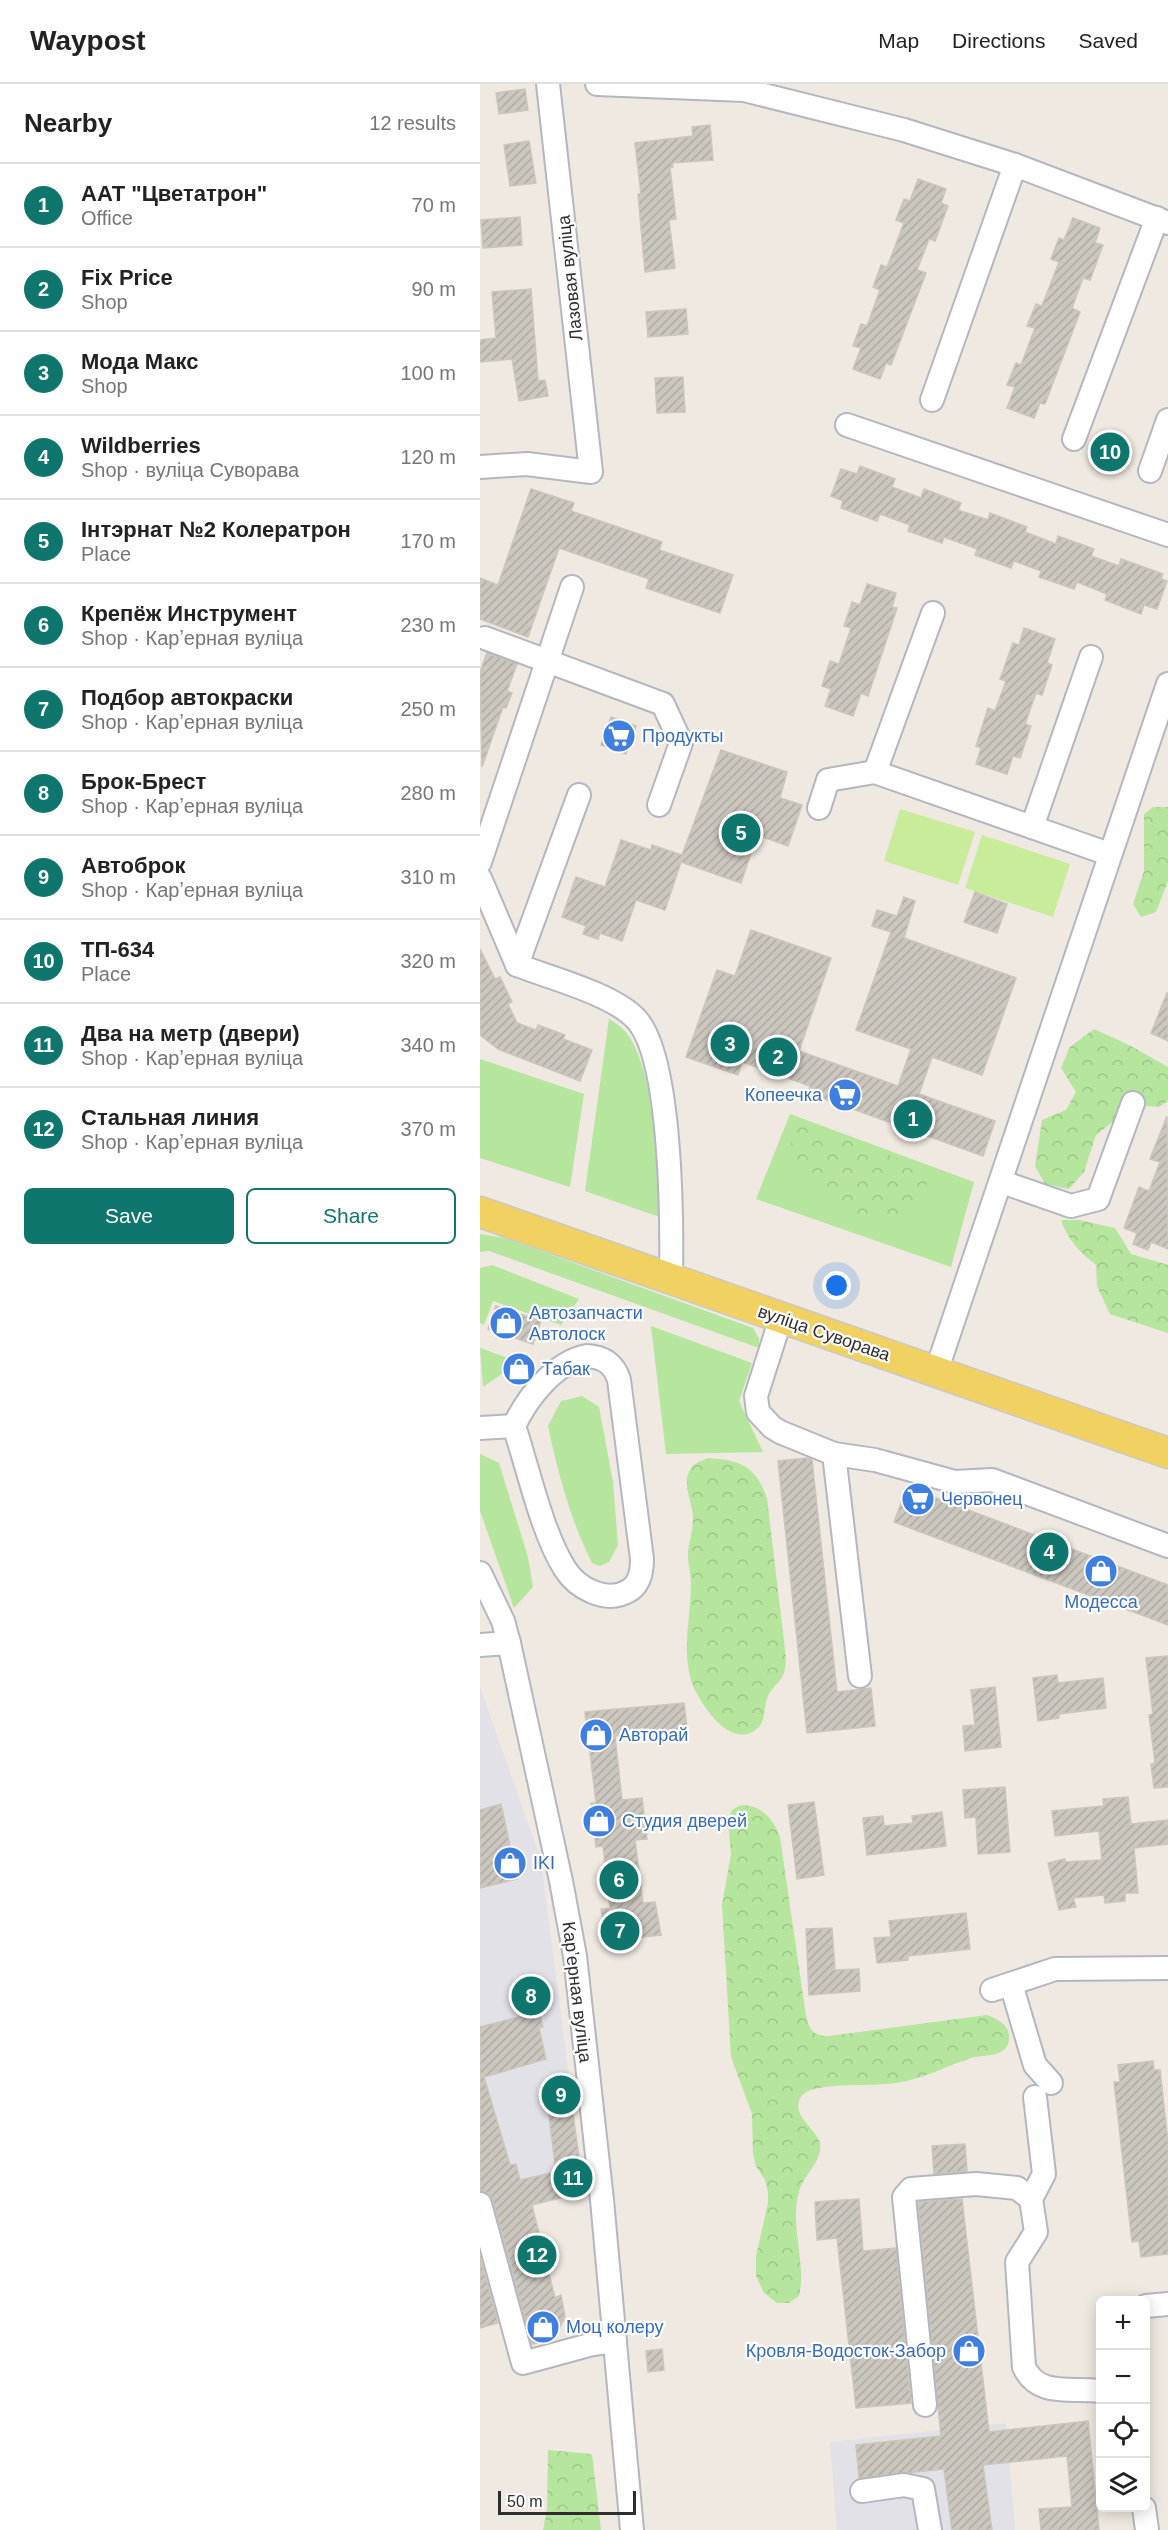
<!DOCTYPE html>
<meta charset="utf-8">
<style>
body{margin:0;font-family:Arial,sans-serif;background:#f2f2f2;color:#222}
.controls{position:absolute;right:18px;bottom:18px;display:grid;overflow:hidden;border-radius:9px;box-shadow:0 3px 15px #0003}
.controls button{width:54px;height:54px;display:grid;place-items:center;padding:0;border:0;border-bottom:2px solid #e0e0e0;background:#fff;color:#222;font:30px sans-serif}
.scale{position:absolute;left:18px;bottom:15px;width:138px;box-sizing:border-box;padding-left:6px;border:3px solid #2e2e2e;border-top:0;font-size:16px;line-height:21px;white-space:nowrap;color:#2e2e2e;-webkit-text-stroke:4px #fff;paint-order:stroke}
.you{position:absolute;left:357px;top:1202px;width:21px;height:21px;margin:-15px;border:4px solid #fff;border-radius:50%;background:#1a73e8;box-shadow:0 0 0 9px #1a73e833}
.badge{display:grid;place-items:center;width:39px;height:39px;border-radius:50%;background:#0f766e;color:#fff;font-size:20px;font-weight:700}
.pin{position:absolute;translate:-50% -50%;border:3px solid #fff;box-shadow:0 2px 6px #0006}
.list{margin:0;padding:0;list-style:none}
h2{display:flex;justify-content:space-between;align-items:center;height:78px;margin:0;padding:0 24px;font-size:26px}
h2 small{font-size:20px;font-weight:400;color:#767676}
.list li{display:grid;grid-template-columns:39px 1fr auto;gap:18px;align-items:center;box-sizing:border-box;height:84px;padding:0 24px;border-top:2px solid #e0e0e0}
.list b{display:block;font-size:22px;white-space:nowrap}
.list p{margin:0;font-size:20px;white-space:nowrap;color:#767676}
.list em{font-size:20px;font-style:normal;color:#767676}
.actions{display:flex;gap:12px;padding:18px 24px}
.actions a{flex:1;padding:14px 0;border:2px solid #0f766e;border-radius:9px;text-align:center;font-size:21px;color:#0f766e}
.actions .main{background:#0f766e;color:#fff}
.icon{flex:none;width:33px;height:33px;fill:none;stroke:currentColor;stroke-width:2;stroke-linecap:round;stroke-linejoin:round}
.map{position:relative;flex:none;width:688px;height:2446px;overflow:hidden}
header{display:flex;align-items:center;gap:36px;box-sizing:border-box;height:84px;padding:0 30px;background:#fff;border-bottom:2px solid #e0e0e0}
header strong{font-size:28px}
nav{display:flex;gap:33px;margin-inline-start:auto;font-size:21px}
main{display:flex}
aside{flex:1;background:#fff}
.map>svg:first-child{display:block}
.industrial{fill:#e3e1e8}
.grass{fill:#b6e59e}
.forest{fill:url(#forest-crowns)}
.pitch{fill:#c9ec9a}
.building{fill:url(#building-hatch);stroke:#cbc5ba;stroke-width:1.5}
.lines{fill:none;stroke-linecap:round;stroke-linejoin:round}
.minor-casing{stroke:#b4b7c1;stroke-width:26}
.major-casing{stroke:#c9c9c9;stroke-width:33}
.minor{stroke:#fff;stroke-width:22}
.major{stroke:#f2d163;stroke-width:30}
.labels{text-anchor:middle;stroke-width:4.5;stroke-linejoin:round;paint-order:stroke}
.street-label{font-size:18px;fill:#2e2e2e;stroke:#fff}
.shop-label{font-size:18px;fill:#366cbe;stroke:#fff;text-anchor:start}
</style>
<header>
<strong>Waypost</strong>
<nav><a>Map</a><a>Directions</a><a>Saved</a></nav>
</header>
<main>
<aside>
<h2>Nearby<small>12 results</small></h2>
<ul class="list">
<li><span class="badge">1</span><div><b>ААТ &quot;Цветатрон&quot;</b><p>Office</p></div><em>70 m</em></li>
<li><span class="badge">2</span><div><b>Fix Price</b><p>Shop</p></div><em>90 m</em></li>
<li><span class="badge">3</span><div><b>Мода Макс</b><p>Shop</p></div><em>100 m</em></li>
<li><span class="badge">4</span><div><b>Wildberries</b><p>Shop · вуліца Суворава</p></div><em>120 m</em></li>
<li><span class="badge">5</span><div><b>Інтэрнат №2 Колератрон</b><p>Place</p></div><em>170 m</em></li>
<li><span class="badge">6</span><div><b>Крепёж Инструмент</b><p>Shop · Карʼерная вуліца</p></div><em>230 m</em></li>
<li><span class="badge">7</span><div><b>Подбор автокраски</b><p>Shop · Карʼерная вуліца</p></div><em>250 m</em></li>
<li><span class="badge">8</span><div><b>Брок-Брест</b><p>Shop · Карʼерная вуліца</p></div><em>280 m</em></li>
<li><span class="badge">9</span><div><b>Автоброк</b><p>Shop · Карʼерная вуліца</p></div><em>310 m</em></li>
<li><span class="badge">10</span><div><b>ТП-634</b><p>Place</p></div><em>320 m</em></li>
<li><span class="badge">11</span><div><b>Два на метр (двери)</b><p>Shop · Карʼерная вуліца</p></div><em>340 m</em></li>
<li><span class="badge">12</span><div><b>Стальная линия</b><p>Shop · Карʼерная вуліца</p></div><em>370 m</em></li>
</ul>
<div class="actions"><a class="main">Save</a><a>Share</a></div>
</aside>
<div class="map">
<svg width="688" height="2446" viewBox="0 0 688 2446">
<defs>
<pattern id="forest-crowns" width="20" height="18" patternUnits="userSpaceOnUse" patternTransform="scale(1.5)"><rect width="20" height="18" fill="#b6e59e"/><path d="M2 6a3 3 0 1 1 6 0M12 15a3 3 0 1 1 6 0" fill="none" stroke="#9dc588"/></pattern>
<pattern id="building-hatch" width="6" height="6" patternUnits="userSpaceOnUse" patternTransform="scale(1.5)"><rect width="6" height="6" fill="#cbc7bf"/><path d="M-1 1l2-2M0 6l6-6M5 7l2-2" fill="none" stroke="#afaba4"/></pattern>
</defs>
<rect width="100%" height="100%" fill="#efe9e1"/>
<g class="industrial">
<polygon points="0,1603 61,1776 104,2108 52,2122 75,2213 81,2211 85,2233 74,2255 47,2262 0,2076"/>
<polygon points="526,2339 535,2446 357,2446 350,2358"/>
</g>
<g class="grass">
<path d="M129,935C134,938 140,942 144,946C175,980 179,1089 185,1135L105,1107Z"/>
<polygon points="0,975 104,1010 90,1103 0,1074"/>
<polygon points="310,1030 494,1098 471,1183 276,1115"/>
<polygon points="0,1150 25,1154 273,1244 279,1254 279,1264 9,1167 0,1168"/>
<polygon points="12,1181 99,1215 81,1241 13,1217 4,1241 0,1239 0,1184"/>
<polygon points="171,1242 272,1279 259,1317 283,1368 186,1370"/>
<polygon points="0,1264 39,1278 3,1303"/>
<path d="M102,1312L119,1323L133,1398L138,1461L129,1478L120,1482L112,1479C90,1435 78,1389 68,1342L81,1317Z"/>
<polygon points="0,1370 19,1379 48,1473 53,1503 34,1524 0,1427"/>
</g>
<g class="forest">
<polygon points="673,723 688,723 688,797 676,828 661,833 653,820 664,787 664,730"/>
<polygon points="614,945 649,961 688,983 688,1017 679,1023 667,1022 639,1033 616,1051 604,1088 589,1105 565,1100 555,1082 562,1036 586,1026 596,1008 581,984 590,963"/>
<path d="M316,1041C361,1051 409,1066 448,1092L446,1105L430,1128L387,1138L351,1117L321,1085L311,1060Z"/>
<path d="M581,1136H599L635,1144L651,1170L688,1181V1249L630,1230L617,1202L616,1181C600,1168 588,1157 581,1136Z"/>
<path d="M228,1374C260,1376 276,1382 287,1414L306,1574C305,1598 300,1593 289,1610C283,1620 287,1635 278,1644C251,1668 220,1620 212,1599C201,1567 211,1533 211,1499C211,1490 208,1481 208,1472C208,1460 213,1448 213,1436C214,1420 201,1402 210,1386C213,1379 221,1377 228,1374Z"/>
<path d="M261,1721C281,1721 293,1734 300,1753L326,1932C329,1945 334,1953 349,1952L507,1931C517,1935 528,1940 529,1951C531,1976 503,1969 488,1975C460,1985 437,1998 406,2000C389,2002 337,1999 325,2009C304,2026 337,2045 340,2059C343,2078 323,2091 319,2108C309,2142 327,2178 319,2212L309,2219H297L284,2209L276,2192V2172L288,2119V2108L285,2096L276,2082L273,2070L272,2030L251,1973L242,1821L251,1770L248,1736L252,1726Z"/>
<polygon points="68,2366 112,2370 121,2446 63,2446 67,2425"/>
</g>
<g class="pitch">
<polygon points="420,725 495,748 478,801 404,777"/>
<polygon points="502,751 590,780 573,833 485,804"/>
</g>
<g class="building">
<polygon points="45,5 48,26 19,30 16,9"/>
<polygon points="230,41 233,76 192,79 193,83 190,84 196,135 189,136 195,184 165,188 158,110 161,110 155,59 213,52 212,43"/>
<polygon points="49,57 56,99 30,102 24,61"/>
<polygon points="438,95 466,105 461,119 468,122 455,157 449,155 437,186 446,189 411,281 406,279 400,295 373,285 381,264 373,262 381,240 387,242 400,206 393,203 401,181 407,183 424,139 416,136 424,115 430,117"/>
<polygon points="40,133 42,161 3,164 1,136"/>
<polygon points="593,134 620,144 615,159 623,161 610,196 603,194 592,224 600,228 565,320 560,319 554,334 527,324 535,303 527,301 536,279 541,281 555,244 547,242 556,220 562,222 579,178 571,175 579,154 584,156"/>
<polygon points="51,205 58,297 65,296 68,312 39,317 32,275 0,278 0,256 16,254 12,208"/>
<polygon points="206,225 208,250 168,253 166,228"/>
<polygon points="203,293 205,328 177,329 175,294"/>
<polygon points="623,354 644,363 637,381 615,372"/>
<polygon points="380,382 415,395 412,403 441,414 444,405 481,419 478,426 508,436 510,429 547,443 545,448 576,460 578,452 614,465 611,472 639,482 641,475 683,490 681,495 687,497 677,525 664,521 661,530 625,516 627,510 597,498 594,505 559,493 561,487 534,477 531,484 495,471 497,465 464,453 462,459 428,447 430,441 400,430 397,437 361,424 363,417 351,412 361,385 377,390"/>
<polygon points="51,405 94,419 91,427 182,458 179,466 253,491 240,529 166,504 169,495 79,464 48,553 0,535 0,494 18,501"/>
<polygon points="387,500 416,509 412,523 417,524 388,612 381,609 373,632 345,622 351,605 342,602 350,577 359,580 371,544 364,542 372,518 380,521"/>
<polygon points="544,544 575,555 567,579 572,581 562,611 556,609 545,640 551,642 540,674 533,672 527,690 496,680 501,664 496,662 508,624 515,627 526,597 520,595 533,559 539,561"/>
<polygon points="7,569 37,580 27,607 32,609 26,624 23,623 2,683 0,588"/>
<polygon points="131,633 156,642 146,670 121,661"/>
<polygon points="241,666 307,688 300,714 322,721 308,762 277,751 261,799 201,778 185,826 156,816 142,857 120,849 118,855 103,850 106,842 82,833 96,793 125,803 141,756 171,766 172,761 202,771"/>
<polygon points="495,808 527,820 517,849 484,838"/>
<polygon points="424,813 435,817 424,854 536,894 502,991 452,973 439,1010 515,1037 503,1072 328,1009 330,1002 262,978 258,991 206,973 237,886 255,892 271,846 351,874 319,967 418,1002 431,965 376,946 411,848 392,842 397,826 417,832"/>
<polygon points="0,865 15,895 20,893 32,918 28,920 37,939 56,946 58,941 85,951 83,955 112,966 100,997 18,965 0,951"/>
<polygon points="687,909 688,909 688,957 671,949"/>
<polygon points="687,1032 688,1165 671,1158 668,1166 653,1160 657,1149 644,1144 659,1103 669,1107 680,1078 670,1075"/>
<polygon points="16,1222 61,1237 53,1260 8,1245"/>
<polygon points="328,1374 332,1376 357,1608 391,1604 395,1642 327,1649 298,1377"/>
<polygon points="427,1403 688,1501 688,1541 414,1438"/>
<polygon points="688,1572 688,1703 674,1704 671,1680 675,1679 669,1631 673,1630 666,1574"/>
<polygon points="577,1591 578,1599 623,1594 626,1624 579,1630 579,1634 558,1637 553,1594"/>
<polygon points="515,1603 521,1663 485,1667 483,1642 495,1641 491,1606"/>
<polygon points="204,1619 207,1644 135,1652 142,1716 162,1714 167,1755 155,1756 163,1819 175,1818 181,1851 126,1857 121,1825 130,1824 123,1762 116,1763 111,1719 116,1719 105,1628"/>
<polygon points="525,1703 530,1768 498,1770 496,1733 485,1734 483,1706"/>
<polygon points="648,1713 651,1740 688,1736 688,1760 654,1764 658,1809 645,1809 645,1817 625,1819 624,1811 593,1814 596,1823 579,1826 568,1779 585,1775 585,1778 622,1776 619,1747 575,1752 572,1727 624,1722 623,1715"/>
<polygon points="334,1718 344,1791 317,1795 308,1721"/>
<polygon points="21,1720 37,1795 0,1804 0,1726"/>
<polygon points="462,1728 466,1762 387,1771 383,1734 403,1732 404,1742 433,1739 432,1732"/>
<polygon points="486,1829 490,1865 428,1872 428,1876 397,1879 394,1854 411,1853 409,1837"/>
<polygon points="352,1844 355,1886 379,1885 380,1907 329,1911 326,1845"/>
<polygon points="59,1928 63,1943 59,1944 66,1975 4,1993 30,2081 36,2080 40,2096 76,2088 65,2000 88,1996 104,2108 52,2121 75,2214 81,2211 85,2233 74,2255 52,2260 13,2116 9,2110 0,2107 0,1943"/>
<polygon points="673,1977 674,1986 680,1986 688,2058 688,2170 661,2173 659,2157 652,2158 634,1998 640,1998 638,1981"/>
<polygon points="485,2060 487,2087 454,2090 452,2062"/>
<polygon points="379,2115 383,2167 416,2164 431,2319 376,2324 357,2154 337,2156 335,2118"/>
<polygon points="482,2115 509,2348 608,2337 619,2446 561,2446 559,2425 592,2423 587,2372 503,2381 512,2446 472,2446 464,2385 379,2394 376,2361 461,2352 438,2118"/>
<polygon points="0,2172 18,2239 0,2244"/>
<polygon points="182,2265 184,2286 168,2288 166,2267"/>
</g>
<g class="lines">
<defs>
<g id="minor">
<polyline points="117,0 264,6 424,46 535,81 688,139"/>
<polyline points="452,316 535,81"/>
<polyline points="367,341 688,451"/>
<polyline points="594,355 677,134"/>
<polyline points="0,383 47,380 111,388 68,0"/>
<polyline points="670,387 688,336"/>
<polyline points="453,529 395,688 629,770"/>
<polyline points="5,554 183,620 201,659 179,721"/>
<path d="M99,711L37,881C70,894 133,910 156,935C192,973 192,1140 191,1194"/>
<polyline points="339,724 348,696 395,688"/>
<polyline points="552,743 611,573"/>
<polyline points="0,778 92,503"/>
<polyline points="0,794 37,881"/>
<polyline points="522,1098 591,1122 618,1115 653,1019"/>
<polyline points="301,1234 276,1312 278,1328 292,1343 300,1348 354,1370"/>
<path d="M107,1272C124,1273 134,1280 139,1296L162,1475C162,1488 160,1501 148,1507C126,1520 97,1504 85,1485C62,1449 48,1384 34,1342C47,1314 75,1278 107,1272Z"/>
<polyline points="456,1288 688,600"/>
<polyline points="0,1344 34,1342"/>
<polyline points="0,1489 23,1537 29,1559 81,1797 95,1872 122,2116 152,2446"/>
<polyline points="0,1561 29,1559"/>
<polyline points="380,1592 354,1370 395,1376 475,1398 512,1396 688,1462"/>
<polyline points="531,1900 555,1981 571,1999"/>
<polyline points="512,1906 575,1885 688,1884"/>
<polyline points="551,2115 564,2090 555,2013"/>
<polyline points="0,2120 43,2279 113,2260 135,2257"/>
<polyline points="666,2222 688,2220"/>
<path d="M445,2321L424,2113L431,2105L496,2100L537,2104L551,2115L556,2148L537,2178L544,2283C558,2314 592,2303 620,2307"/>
<polyline points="382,2407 424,2401 443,2405 450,2446"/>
<polyline points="664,2424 667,2446"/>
</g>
<polyline id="major" points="0,1128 688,1369"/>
</defs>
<use href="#minor" class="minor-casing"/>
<use href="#major" class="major-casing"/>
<use href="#minor" class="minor"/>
<use href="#major" class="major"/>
</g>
<defs>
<symbol id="supermarket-disc" viewBox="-11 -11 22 22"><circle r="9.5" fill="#3f7fe0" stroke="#fff"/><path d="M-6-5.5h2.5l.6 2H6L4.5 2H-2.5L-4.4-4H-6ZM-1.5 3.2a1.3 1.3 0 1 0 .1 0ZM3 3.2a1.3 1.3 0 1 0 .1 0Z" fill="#fff"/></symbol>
<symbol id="shop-disc" viewBox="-11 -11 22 22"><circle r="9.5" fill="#3f7fe0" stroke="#fff"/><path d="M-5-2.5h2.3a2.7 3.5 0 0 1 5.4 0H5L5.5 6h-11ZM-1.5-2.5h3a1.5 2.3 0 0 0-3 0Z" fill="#fff"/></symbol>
</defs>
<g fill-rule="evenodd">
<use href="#supermarket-disc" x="120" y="633" width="38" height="38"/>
<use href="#supermarket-disc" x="346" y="992" width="38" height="38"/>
<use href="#shop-disc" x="7" y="1220" width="38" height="38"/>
<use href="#shop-disc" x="20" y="1266" width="38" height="38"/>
<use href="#supermarket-disc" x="419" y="1396" width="38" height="38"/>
<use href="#shop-disc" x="602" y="1468" width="38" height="38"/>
<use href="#shop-disc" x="97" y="1632" width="38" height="38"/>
<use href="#shop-disc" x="100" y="1718" width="38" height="38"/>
<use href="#shop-disc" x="11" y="1760" width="38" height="38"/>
<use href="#shop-disc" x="44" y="2224" width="38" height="38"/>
<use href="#shop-disc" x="470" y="2248" width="38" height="38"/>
</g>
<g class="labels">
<g class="street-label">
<text transform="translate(90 194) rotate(-96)" y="6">Лазовая вуліца</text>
<text transform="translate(344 1249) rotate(19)" y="6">вуліца Суворава</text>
<text transform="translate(97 1908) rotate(83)" y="6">Карʼерная вуліца</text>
</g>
<g class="shop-label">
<text x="162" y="658">Продукты</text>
<text x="342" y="1017" text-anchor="end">Копеечка</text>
<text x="49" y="1235">Автозапчасти<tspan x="49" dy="21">Автолоск</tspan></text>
<text x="62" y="1291">Табак</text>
<text x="461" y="1421">Червонец</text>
<text x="621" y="1524" text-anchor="middle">Модесса</text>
<text x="139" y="1657">Авторай</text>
<text x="142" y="1743">Студия дверей</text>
<text x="53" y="1785">IKI</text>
<text x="86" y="2249">Моц колеру</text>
<text x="466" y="2273" text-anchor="end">Кровля-Водосток-Забор</text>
</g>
</g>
</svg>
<div class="controls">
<button>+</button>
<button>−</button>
<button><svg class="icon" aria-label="locate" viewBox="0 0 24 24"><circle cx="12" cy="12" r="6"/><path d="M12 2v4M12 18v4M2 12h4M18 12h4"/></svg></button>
<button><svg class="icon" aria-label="layers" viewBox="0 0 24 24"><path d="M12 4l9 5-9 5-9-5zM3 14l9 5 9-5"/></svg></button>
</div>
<div class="scale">50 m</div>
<div class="you"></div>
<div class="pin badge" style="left:433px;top:1035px">1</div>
<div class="pin badge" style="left:298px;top:973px">2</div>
<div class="pin badge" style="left:250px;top:960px">3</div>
<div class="pin badge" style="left:569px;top:1468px">4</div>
<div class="pin badge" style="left:261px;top:749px">5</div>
<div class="pin badge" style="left:139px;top:1796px">6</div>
<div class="pin badge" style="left:140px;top:1847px">7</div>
<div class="pin badge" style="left:51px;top:1912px">8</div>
<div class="pin badge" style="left:81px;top:2011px">9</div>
<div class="pin badge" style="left:630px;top:368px">10</div>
<div class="pin badge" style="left:93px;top:2094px">11</div>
<div class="pin badge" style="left:57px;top:2171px">12</div>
</div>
</main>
